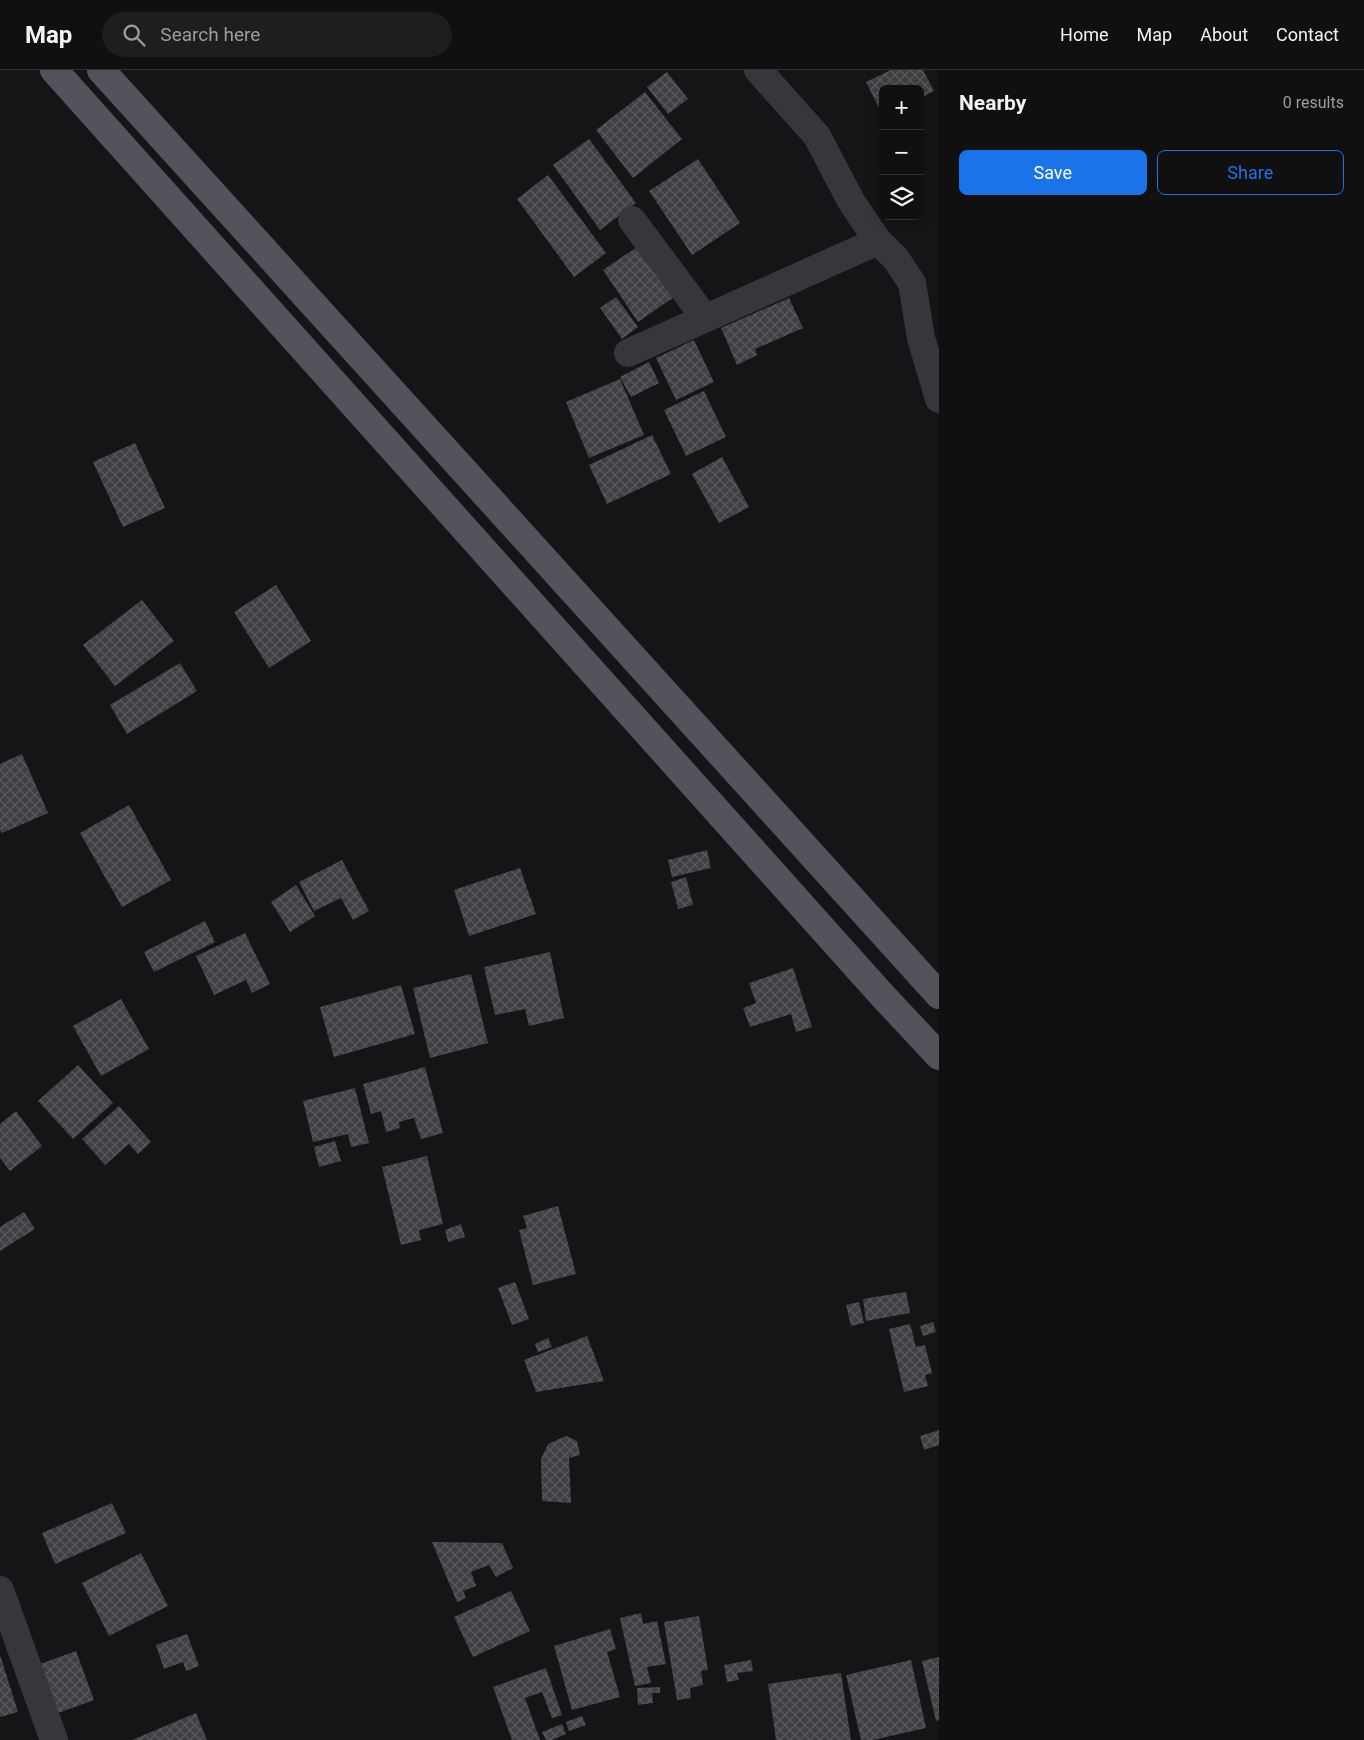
<!DOCTYPE html>
<meta charset="utf-8">
<style>
body{margin:0;font-family:Roboto,sans-serif;background:#1e1e1f;color:#f1f3f6}
.controls{position:absolute;right:15px;top:15px;display:grid;overflow:hidden;border-radius:8px;box-shadow:0 2px 12px #0003}
.controls button{width:45px;height:45px;display:grid;place-items:center;padding:0;border:0;border-bottom:1px solid #303031;background:#101011;color:#f1f3f6;font:25px sans-serif}
.list{margin:0;padding:0;list-style:none}
h2{display:flex;justify-content:space-between;align-items:center;height:65px;margin:0;padding:0 20px;font-size:21px}
h2 small{font-size:16px;font-weight:400;color:#9c9d9f}
.actions{display:flex;gap:10px;padding:15px 20px}
.actions a{flex:1;padding:11px 0;border:1px solid #1a73e8;border-radius:8px;text-align:center;font-size:18px;color:#1a73e8}
.actions .main{background:#1a73e8;color:#fff}
.icon{flex:none;width:28px;height:28px;fill:none;stroke:currentColor;stroke-width:2;stroke-linecap:round;stroke-linejoin:round}
.map{position:relative;flex:none;width:939px;height:1670px;overflow:hidden}
header{display:flex;align-items:center;gap:30px;box-sizing:border-box;height:70px;padding:0 25px;background:#101011;border-bottom:1px solid #303031}
header strong{font-size:24px}
nav{display:flex;gap:28px;margin-inline-start:auto;font-size:18px}
.search{width:350px;height:45px;background:#1e1e1f;display:flex;align-items:center;gap:12px;box-sizing:border-box;padding:0 18px;border-radius:28px;color:#9c9d9f;font-size:19px}
main{display:flex}
aside{flex:1;background:#101011}
.map>svg:first-child{display:block}
.building{fill:url(#building-cross-hatch)}
.lines{fill:none;stroke-linecap:round;stroke-linejoin:round}
.minor{stroke:#36363c;stroke-width:28}
.major{stroke:#52535b;stroke-width:28}
</style>
<header>
<strong>Map</strong>
<div class="search"><svg class="icon" aria-label="search" viewBox="0 0 24 24"><circle cx="10" cy="10" r="6"/><path d="M15 15l6 6"/></svg>Search here</div>
<nav><a>Home</a><a>Map</a><a>About</a><a>Contact</a></nav>
</header>
<main>
<div class="map">
<svg width="939" height="1670" viewBox="0 0 939 1670">
<defs>
<pattern id="building-cross-hatch" width="8" height="8" patternUnits="userSpaceOnUse" patternTransform="scale(1.25)"><rect width="8" height="8" fill="#3f3f44"/><path d="M0 0l8 8M0 8l8-8" fill="none" stroke="#58585d"/></pattern>
</defs>
<rect width="100%" height="100%" fill="#151517"/>
<g class="building">
<polygon points="891,0 923,0 934,21 920,28 920,19 883,19 883,46 866,12"/>
<polygon points="667,2 688,29 668,44 647,17"/>
<polygon points="645,22 682,69 633,108 596,60"/>
<polygon points="589,69 636,133 600,160 553,95"/>
<polygon points="698,89 740,153 692,185 649,121"/>
<polygon points="548,105 606,183 574,207 517,129"/>
<polygon points="640,175 674,227 638,252 603,200"/>
<polygon points="616,227 638,257 622,269 600,238"/>
<polygon points="789,228 803,258 755,279 757,285 737,295 721,258"/>
<polygon points="694,270 714,312 676,330 656,288"/>
<polygon points="649,292 659,313 631,327 620,307"/>
<polygon points="620,309 644,365 589,388 566,332"/>
<polygon points="704,321 726,367 686,386 664,340"/>
<polygon points="652,365 671,404 607,434 589,395"/>
<polygon points="135,373 165,438 123,457 93,392"/>
<polygon points="722,387 749,437 719,453 692,404"/>
<polygon points="276,515 311,571 269,598 234,542"/>
<polygon points="142,530 174,571 115,616 83,575"/>
<polygon points="180,593 197,621 127,664 110,635"/>
<polygon points="22,684 48,743 2,763 0,759 0,694"/>
<polygon points="129,735 171,810 122,837 80,763"/>
<polygon points="707,780 711,798 672,807 668,790"/>
<polygon points="342,790 369,841 353,850 341,828 314,841 299,812"/>
<polygon points="520,798 536,844 469,866 454,820"/>
<polygon points="686,807 693,835 678,839 671,812"/>
<polygon points="296,815 315,846 290,862 271,832"/>
<polygon points="205,851 215,872 154,902 144,882"/>
<polygon points="245,863 270,914 252,923 246,910 214,925 196,886"/>
<polygon points="550,882 564,948 529,956 525,939 495,945 484,897"/>
<polygon points="793,898 812,957 796,962 791,944 750,957 743,938 756,933 749,913"/>
<polygon points="471,904 488,973 430,988 413,918"/>
<polygon points="401,915 415,964 334,987 320,937"/>
<polygon points="121,929 149,979 101,1006 73,956"/>
<polygon points="78,995 113,1033 73,1069 38,1031"/>
<polygon points="425,997 443,1063 421,1069 414,1048 399,1052 400,1058 386,1062 381,1041 371,1044 363,1014"/>
<polygon points="355,1018 369,1073 351,1077 348,1064 313,1072 303,1031"/>
<polygon points="119,1036 151,1072 138,1084 129,1074 105,1095 82,1069"/>
<polygon points="16,1041 42,1076 10,1101 0,1088 0,1054"/>
<polygon points="335,1071 341,1091 319,1097 314,1077"/>
<polygon points="427,1086 443,1154 419,1160 421,1170 401,1175 382,1097"/>
<polygon points="558,1136 576,1204 533,1215 519,1160 527,1158 523,1146"/>
<polygon points="24,1142 35,1159 0,1181 0,1157"/>
<polygon points="461,1154 465,1167 448,1172 445,1160"/>
<polygon points="515,1212 529,1249 512,1255 498,1218"/>
<polygon points="906,1222 910,1243 866,1251 863,1229"/>
<polygon points="859,1232 864,1253 851,1256 846,1235"/>
<polygon points="933,1252 936,1262 923,1266 920,1256"/>
<polygon points="910,1254 916,1277 925,1275 932,1303 925,1305 928,1316 904,1322 889,1259"/>
<polygon points="587,1266 604,1311 536,1322 524,1290"/>
<polygon points="548,1268 552,1277 538,1282 535,1274"/>
<polygon points="939,1360 939,1375 924,1380 920,1366"/>
<polygon points="566,1366 577,1371 580,1385 569,1388 571,1433 542,1431 541,1389 548,1374"/>
<polygon points="112,1433 126,1463 55,1494 42,1463"/>
<polygon points="432,1472 502,1473 513,1498 496,1507 489,1495 471,1502 476,1516 463,1521 466,1528 457,1532"/>
<polygon points="141,1483 168,1536 109,1566 82,1513"/>
<polygon points="511,1521 530,1561 473,1587 454,1547"/>
<polygon points="641,1543 643,1554 657,1551 666,1594 647,1597 651,1613 635,1616 620,1548"/>
<polygon points="699,1546 708,1600 701,1601 703,1615 690,1618 691,1628 677,1630 664,1552"/>
<polygon points="610,1559 616,1579 607,1582 620,1627 572,1640 554,1576"/>
<polygon points="187,1564 199,1596 186,1601 183,1592 164,1599 156,1575"/>
<polygon points="76,1581 94,1630 58,1643 40,1594"/>
<polygon points="0,1585 18,1642 0,1647"/>
<polygon points="939,1587 939,1650 936,1651 922,1591"/>
<polygon points="751,1590 753,1601 737,1603 739,1610 727,1612 724,1595"/>
<polygon points="911,1590 926,1658 873,1670 861,1670 846,1605"/>
<polygon points="546,1598 562,1645 552,1648 542,1622 525,1628 540,1670 512,1670 493,1617"/>
<polygon points="841,1603 851,1670 776,1670 768,1614"/>
<polygon points="660,1617 660,1623 652,1623 653,1633 638,1635 637,1618"/>
<polygon points="196,1643 207,1670 132,1670"/>
<polygon points="582,1646 586,1655 569,1661 566,1652"/>
<polygon points="562,1654 566,1664 552,1670 546,1670 542,1662"/>
</g>
<g class="lines">
<g class="minor">
<polyline points="758,0 817,66 851,131 878,171 896,189 912,213 921,268 939,329"/>
<polyline points="632,150 705,248"/>
<polyline points="628,283 878,171"/>
<polyline points="0,1520 54,1670"/>
</g>
<g class="major">
<polyline points="54,0 881,924 939,986"/>
<polyline points="101,0 939,925"/>
</g>
</g>
</svg>
<div class="controls">
<button>+</button>
<button>−</button>
<button><svg class="icon" aria-label="layers" viewBox="0 0 24 24"><path d="M12 4l9 5-9 5-9-5zM3 14l9 5 9-5"/></svg></button>
</div>
</div>
<aside>
<h2>Nearby<small>0 results</small></h2>
<ul class="list">
</ul>
<div class="actions"><a class="main">Save</a><a>Share</a></div>
</aside>
</main>
